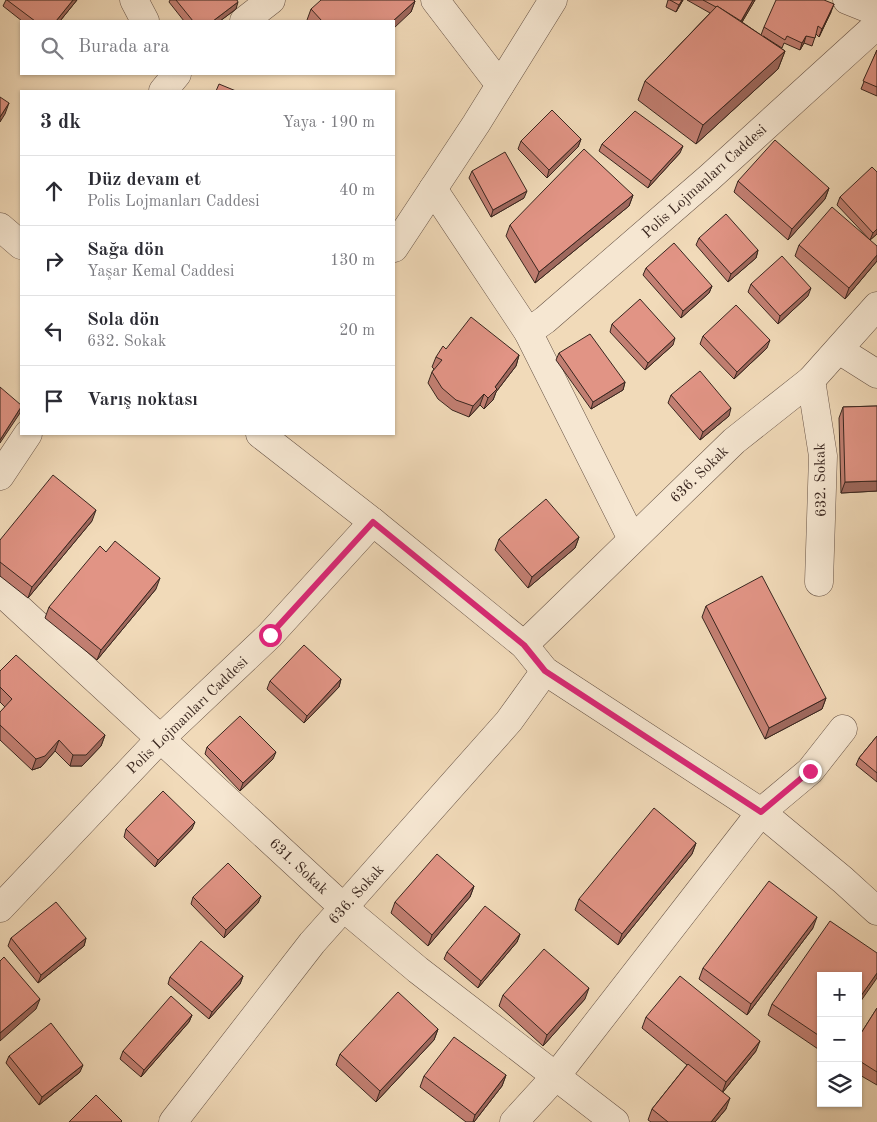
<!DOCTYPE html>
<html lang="tr">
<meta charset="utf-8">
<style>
body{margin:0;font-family:"Old Standard TT",serif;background:#f2f2f3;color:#2b2b33}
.controls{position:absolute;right:15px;bottom:15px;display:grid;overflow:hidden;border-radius:0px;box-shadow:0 1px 4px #0004}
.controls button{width:45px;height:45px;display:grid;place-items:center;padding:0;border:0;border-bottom:1px solid #e1e1e2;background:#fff;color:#2b2b33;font:25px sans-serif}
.stop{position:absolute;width:15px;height:15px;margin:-11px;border:4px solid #db2777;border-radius:50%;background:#fff}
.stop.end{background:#db2777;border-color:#fff;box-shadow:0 1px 5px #0008}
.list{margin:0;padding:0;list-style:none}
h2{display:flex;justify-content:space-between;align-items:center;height:65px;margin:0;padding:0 20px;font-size:21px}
h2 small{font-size:16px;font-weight:400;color:#7c7c81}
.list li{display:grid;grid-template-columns:32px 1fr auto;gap:15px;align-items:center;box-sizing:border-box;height:70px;padding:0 20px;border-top:1px solid #e1e1e2}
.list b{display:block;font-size:19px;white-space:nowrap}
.list p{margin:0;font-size:16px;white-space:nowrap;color:#7c7c81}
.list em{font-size:16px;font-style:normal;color:#7c7c81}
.icon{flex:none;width:28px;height:28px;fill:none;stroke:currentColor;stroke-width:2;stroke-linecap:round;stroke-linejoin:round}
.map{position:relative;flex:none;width:877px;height:1122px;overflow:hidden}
.search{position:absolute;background:#fff;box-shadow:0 1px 4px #0004;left:20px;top:20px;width:375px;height:55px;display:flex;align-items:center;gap:12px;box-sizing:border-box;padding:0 18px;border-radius:0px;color:#7c7c81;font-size:19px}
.panel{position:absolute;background:#fff;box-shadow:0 1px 4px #0004;left:20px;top:90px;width:375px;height:345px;border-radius:0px}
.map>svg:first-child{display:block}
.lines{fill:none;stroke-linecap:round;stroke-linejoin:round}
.minor-casing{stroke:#675346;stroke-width:29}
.minor{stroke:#f6e7d2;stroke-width:28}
.wall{fill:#c27f72;stroke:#39261f}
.shaded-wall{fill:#9e685d;stroke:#39261f}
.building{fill:#e19485;stroke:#39261f}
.route{stroke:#db2777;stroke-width:6}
.labels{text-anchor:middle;stroke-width:4.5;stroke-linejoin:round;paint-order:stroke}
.street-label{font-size:15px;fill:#39261f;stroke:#f6e7d2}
</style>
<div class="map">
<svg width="877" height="1122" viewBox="0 0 877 1122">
<rect width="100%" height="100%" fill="#f1dab9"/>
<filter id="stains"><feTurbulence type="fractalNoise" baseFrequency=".004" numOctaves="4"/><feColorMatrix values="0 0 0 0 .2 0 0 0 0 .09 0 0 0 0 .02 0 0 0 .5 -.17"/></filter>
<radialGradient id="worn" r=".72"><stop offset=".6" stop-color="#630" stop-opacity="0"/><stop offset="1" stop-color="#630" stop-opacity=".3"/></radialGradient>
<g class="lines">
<defs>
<g id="minor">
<polyline points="134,0 145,21"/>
<polyline points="435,0 500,85"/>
<polyline points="847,0 877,12"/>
<polyline points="244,21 271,0"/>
<polyline points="163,91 177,74"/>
<polyline points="433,189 528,332 632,539"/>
<polyline points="0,227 21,245"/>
<polyline points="394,248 476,124 553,0"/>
<polyline points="528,332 545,320 710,177 877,25"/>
<polyline points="839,350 877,374"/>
<polyline points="811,380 823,456 819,582"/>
<polyline points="260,434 373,522 524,645 545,671 761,812 843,880 877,911"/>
<polyline points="0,476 28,434"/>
<polyline points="0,591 344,908 418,970 615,1122"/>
<polyline points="524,645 734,441 811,380 877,306"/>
<polyline points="0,908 161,738 270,635 373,522"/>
<polyline points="173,1122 312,943 509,721 545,671"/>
<polyline points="514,1122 556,1076 761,812 810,771 843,729"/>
</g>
</defs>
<use href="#minor" class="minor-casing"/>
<use href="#minor" class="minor"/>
</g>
<g class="wall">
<polygon points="6,0 77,0 60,21 22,21 3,6"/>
<polygon points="170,0 237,0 236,9 220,21 184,21 169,2"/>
<polygon points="668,0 683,0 676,12 666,7"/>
<polygon points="687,0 755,0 742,22 761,35 764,27 831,12 819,37 816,34 812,46 804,43 800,50 784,43 782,48 763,36 785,51 778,69 696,144 638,100 645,81 710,13"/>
<polygon points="415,1 411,12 394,21 308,21 307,20 311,9"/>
<polygon points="877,50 877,96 861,89"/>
<polygon points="581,139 578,147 547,178 518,149 521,141"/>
<polygon points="602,144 680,153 648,188 599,151"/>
<polygon points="472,171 524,198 491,217 469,178"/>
<polygon points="877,172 877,234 870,240 837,205 840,197"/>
<polygon points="738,181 829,188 825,199 788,240 734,192"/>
<polygon points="633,195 629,206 535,283 506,236 510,225"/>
<polygon points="699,238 758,250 756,258 728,282 696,245"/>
<polygon points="799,245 877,246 877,261 845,299 795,256"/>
<polygon points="646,268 712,286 709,293 681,318 643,275"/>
<polygon points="751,284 808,296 778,324 748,292"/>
<polygon points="612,324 673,345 645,370 610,332"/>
<polygon points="703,336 767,348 734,379 700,344"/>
<polygon points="446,349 519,355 516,366 496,392 493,400 484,409 480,405 469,417 452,410 438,399 428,383 432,372 434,369 432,367 436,357"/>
<polygon points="559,353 625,382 623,390 591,409 556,360"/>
<polygon points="671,395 729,416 700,440 668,403"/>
<polygon points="877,406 877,491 841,493 839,418 843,407"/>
<polygon points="92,521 28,598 0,576 0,540"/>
<polygon points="579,537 575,548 528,588 495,550 499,539"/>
<polygon points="106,552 156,589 97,660 45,618 49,607"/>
<polygon points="706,606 826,698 822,709 765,739 702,617"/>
<polygon points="0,671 105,735 101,746 82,766 70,766 55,751 41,767 32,770 0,740 0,713 5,707 0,702"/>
<polygon points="341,679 339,687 304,723 267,689 270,681"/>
<polygon points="877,736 877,782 856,765 859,758"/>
<polygon points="207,747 273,759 240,791 205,754"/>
<polygon points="126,829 192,829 155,867 124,837"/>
<polygon points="696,843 692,854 618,945 575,910 579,899"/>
<polygon points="474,886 470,897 428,946 391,913 395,902"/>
<polygon points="261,896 258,903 224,938 191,904 193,897"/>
<polygon points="813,928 747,1015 699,979 703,968"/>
<polygon points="520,934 517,942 478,988 444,959 447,952"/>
<polygon points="11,938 86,938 84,946 38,983 8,946"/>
<polygon points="243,976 240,984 209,1019 168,984 170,977"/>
<polygon points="821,976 821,1051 768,1015 772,1004"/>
<polygon points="503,995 585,999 543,1046 499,1006"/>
<polygon points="877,1008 877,1085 858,1074 858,1038"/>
<polygon points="192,1015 189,1022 141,1077 120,1059 123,1051"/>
<polygon points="646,1017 756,1051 723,1092 726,1109 715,1122 651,1122 648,1120 652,1109 687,1065 642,1028"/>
<polygon points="438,1029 434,1040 376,1102 336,1065 340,1054"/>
<polygon points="9,1056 80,1072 39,1105 6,1063"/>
<polygon points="506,1075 502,1086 474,1122 466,1122 420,1087 424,1076"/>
</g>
<g class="shaded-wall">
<polygon points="73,0 77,0 60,21 56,21"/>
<polygon points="682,0 683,0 676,12 679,5"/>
<polygon points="753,0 755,0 738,29 741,22"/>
<polygon points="415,1 411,12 394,28 394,21 393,21"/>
<polygon points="238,2 236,9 220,21 213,21"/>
<polygon points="834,4 831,12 819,37 822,29"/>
<polygon points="806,36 804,43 800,50 802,43"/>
<polygon points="785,51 778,69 696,144 703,125"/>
<polygon points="9,103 5,114 0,122 0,117"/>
<polygon points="581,139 578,147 547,178 549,170"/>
<polygon points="683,146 680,153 648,188 651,181"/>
<polygon points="829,188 825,199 788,240 792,229"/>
<polygon points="527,191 524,198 491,217 493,210"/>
<polygon points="633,195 629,206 535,283 539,272"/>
<polygon points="877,229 877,234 870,240 873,233"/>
<polygon points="758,250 756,258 728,282 731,274"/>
<polygon points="877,255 877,261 845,299 849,288"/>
<polygon points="712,286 709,293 681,318 683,311"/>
<polygon points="811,288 808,296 778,324 780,316"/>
<polygon points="675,338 673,345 645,370 648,363"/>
<polygon points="770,340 767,348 734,379 737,372"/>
<polygon points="519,355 516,366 496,392 493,400 484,409 488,398 495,387"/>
<polygon points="625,382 623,390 591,409 593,402"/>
<polygon points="484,394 480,405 469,417 473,406"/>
<polygon points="21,407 20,413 0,443 0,440"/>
<polygon points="731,408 729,416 700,440 703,432"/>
<polygon points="877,481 877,491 841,493 845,482"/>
<polygon points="96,510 92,521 28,598 32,587"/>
<polygon points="579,537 575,548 528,588 532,577"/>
<polygon points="160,578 156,589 97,660 101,650"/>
<polygon points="341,679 339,687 304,723 307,716"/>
<polygon points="826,698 822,709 765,739 769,728"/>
<polygon points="105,735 101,746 82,766 70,766 73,755"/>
<polygon points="59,740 55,751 41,767 32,770 36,759"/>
<polygon points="276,752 273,759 240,791 243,783"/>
<polygon points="195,822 192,829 155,867 158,860"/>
<polygon points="696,843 692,854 618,945 622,934"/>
<polygon points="474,886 470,897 428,946 432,935"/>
<polygon points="261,896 258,903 224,938 226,930"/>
<polygon points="817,917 813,928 747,1015 751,1004"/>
<polygon points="520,934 517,942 478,988 481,981"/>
<polygon points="86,938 84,946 38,983 41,975"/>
<polygon points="877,973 877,978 858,1005 858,1000"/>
<polygon points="243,976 240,984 209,1019 212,1012"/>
<polygon points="589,988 585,999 543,1046 547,1035"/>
<polygon points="40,999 36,1009 0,1041 0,1033"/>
<polygon points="192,1015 189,1022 141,1077 144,1070"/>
<polygon points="438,1029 434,1040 376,1102 380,1091"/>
<polygon points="760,1041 756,1051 722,1093 726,1082"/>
<polygon points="83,1065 80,1072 39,1105 42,1097"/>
<polygon points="506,1075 502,1086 474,1122 473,1122 475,1115"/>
<polygon points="730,1098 726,1109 715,1122 711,1122"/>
</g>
<g class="building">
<polygon points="7,0 73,0 56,21 35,21"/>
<polygon points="176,0 237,0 238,2 213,21 193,21"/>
<polygon points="321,0 414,0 415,1 393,21 322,21 311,9"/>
<polygon points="670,0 682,0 679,5"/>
<polygon points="703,0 753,0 741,21 717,6 716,7"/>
<polygon points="776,0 824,0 834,4 822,29 818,26 815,38 806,36 802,43 787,36 785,40 764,27"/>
<polygon points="717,6 785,51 703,125 645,81"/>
<polygon points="877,50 877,87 863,81"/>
<polygon points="219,84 236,91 216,91"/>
<polygon points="0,97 9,103 0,117"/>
<polygon points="552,110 581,139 549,170 521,141"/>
<polygon points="635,111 683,146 651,181 602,144"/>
<polygon points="775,140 829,188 792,229 738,181"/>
<polygon points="584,149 633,195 539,272 510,225"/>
<polygon points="505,152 527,191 493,210 472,171"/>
<polygon points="872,167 877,172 877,229 873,233 840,197"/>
<polygon points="832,207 877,246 877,255 849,288 799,245"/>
<polygon points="726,214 758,250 731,274 699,238"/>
<polygon points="674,243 712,286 683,311 646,268"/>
<polygon points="782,256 811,288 780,316 751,284"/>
<polygon points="640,299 675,338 648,363 612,324"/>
<polygon points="736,305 770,340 737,372 703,336"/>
<polygon points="471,317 519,355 495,387 497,389 488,398 484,394 473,406 456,400 442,388 432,372 442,360 436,357 443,346 446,349"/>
<polygon points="590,334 625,382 593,402 559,353"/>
<polygon points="700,371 731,408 703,432 671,395"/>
<polygon points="0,387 21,405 21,407 0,440"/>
<polygon points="877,406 877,481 845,482 843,407"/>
<polygon points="53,475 96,510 32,587 0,562 0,540"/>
<polygon points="546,499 579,537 532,577 499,539"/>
<polygon points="115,541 160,578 101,650 49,607 100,546 106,552"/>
<polygon points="762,576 826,698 769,728 706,606"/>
<polygon points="304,645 341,679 307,716 270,681"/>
<polygon points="16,655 105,735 86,755 73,755 59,740 45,756 36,759 0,725 0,712 12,699 0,687 0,671"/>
<polygon points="240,716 276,752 243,783 207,747"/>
<polygon points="877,736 877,773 859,758"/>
<polygon points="163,791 195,822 158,860 126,829"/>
<polygon points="654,808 696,843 622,934 579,899"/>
<polygon points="437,854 474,886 432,935 395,902"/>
<polygon points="228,863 261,896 226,930 193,897"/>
<polygon points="769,881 817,917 751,1004 703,968"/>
<polygon points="56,902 86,938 41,975 11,938"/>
<polygon points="485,906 520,934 481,981 447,952"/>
<polygon points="830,921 877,953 877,973 858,1000 858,976 821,976 821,1037 772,1004"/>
<polygon points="201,941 243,976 212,1012 170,977"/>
<polygon points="544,949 589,988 547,1035 503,995"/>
<polygon points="4,957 40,999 0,1033 0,961"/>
<polygon points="680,976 760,1041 726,1082 646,1017"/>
<polygon points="398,992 438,1029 380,1091 340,1054"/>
<polygon points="171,996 192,1015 144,1070 123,1051"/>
<polygon points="877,1008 877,1072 858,1060 858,1038"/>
<polygon points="51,1023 83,1065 42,1097 9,1056"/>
<polygon points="454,1037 506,1075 475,1115 424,1076"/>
<polygon points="688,1064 730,1098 711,1122 668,1122 652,1109"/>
<polygon points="96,1095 122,1121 121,1122 69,1122"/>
</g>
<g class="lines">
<polyline class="route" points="270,635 373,522 524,645 545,671 761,812 810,771"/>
</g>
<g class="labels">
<g class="street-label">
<text transform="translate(704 181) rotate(-42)" y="5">Polis Lojmanları Caddesi</text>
<text transform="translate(699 474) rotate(-44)" y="5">636. Sokak</text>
<text transform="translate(820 480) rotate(-91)" y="5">632. Sokak</text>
<text transform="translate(187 715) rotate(-44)" y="5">Polis Lojmanları Caddesi</text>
<text transform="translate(299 866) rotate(43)" y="5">631. Sokak</text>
<text transform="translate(356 894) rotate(-48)" y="5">636. Sokak</text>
</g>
</g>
<rect width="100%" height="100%" filter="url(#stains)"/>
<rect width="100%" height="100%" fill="url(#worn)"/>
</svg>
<div class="controls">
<button>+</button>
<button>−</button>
<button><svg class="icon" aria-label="layers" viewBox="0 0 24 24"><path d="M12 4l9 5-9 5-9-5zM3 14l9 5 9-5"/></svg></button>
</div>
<div class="stop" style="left:270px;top:635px"></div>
<div class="stop end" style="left:810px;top:771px"></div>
<div class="search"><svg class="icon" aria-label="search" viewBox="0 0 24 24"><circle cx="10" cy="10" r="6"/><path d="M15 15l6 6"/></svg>Burada ara</div>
<section class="panel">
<h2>3 dk<small>Yaya · 190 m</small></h2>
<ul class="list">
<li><svg class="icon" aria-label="ahead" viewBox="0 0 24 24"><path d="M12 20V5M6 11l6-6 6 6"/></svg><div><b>Düz devam et</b><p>Polis Lojmanları Caddesi</p></div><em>40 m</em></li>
<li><svg class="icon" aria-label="right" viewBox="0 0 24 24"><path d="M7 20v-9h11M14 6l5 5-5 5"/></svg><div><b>Sağa dön</b><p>Yaşar Kemal Caddesi</p></div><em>130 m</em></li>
<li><svg class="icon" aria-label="left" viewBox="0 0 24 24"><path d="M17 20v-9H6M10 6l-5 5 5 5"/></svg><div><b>Sola dön</b><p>632. Sokak</p></div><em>20 m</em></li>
<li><svg class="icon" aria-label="arrive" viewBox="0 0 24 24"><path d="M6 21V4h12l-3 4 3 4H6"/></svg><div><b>Varış noktası</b></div></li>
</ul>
</section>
</div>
